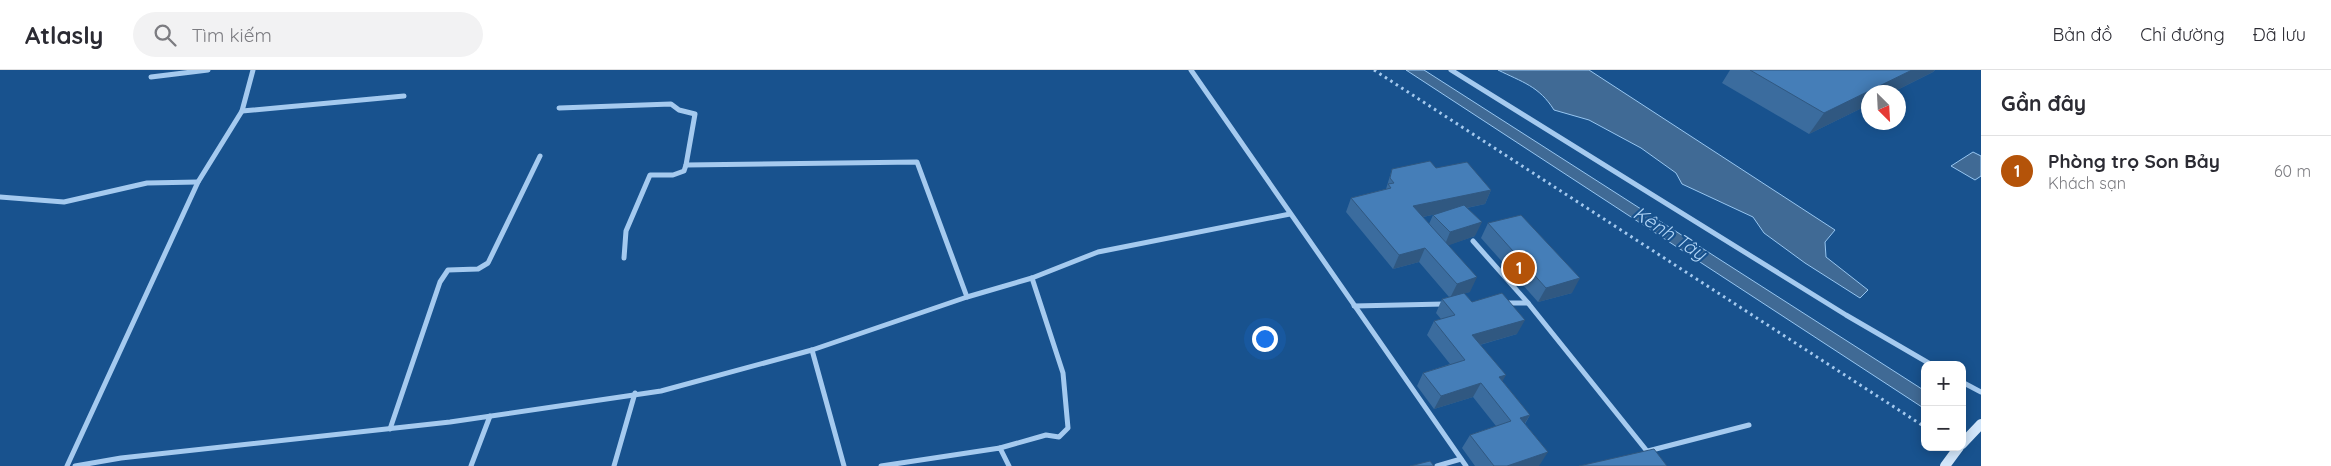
<!DOCTYPE html>
<html lang="vi">
<meta charset="utf-8">
<style>
body{margin:0;font-family:Quicksand,sans-serif;background:#f2f2f3;color:#2b2b33}
.controls{position:absolute;right:15px;bottom:15px;display:grid;overflow:hidden;border-radius:10px;box-shadow:0 2px 12px #0003}
.controls button{width:45px;height:45px;display:grid;place-items:center;padding:0;border:0;border-bottom:1px solid #e1e1e2;background:#fff;color:#2b2b33;font:25px sans-serif}
.compass{position:absolute;left:1861px;top:15px;width:45px;height:45px;border-radius:50%;background:#fff;box-shadow:0 2px 12px #0003;rotate:156deg}
.you{position:absolute;left:1264px;top:268px;width:18px;height:18px;margin:-12px;border:4px solid #fff;border-radius:50%;background:#1a73e8;box-shadow:0 0 0 8px #1a73e833}
.badge{display:grid;place-items:center;width:32px;height:32px;border-radius:50%;background:#b45309;color:#fff;font-size:16px;font-weight:700}
.pin{position:absolute;translate:-50% -50%;border:2px solid #fff;box-shadow:0 1px 5px #0006}
.list{margin:0;padding:0;list-style:none}
h2{display:flex;justify-content:space-between;align-items:center;height:65px;margin:0;padding:0 20px;font-size:21px}
h2 small{font-size:16px;font-weight:400;color:#7c7c81}
.list li{display:grid;grid-template-columns:32px 1fr auto;gap:15px;align-items:center;box-sizing:border-box;height:70px;padding:0 20px;border-top:1px solid #e1e1e2}
.list b{display:block;font-size:19px;white-space:nowrap}
.list p{margin:0;font-size:16px;white-space:nowrap;color:#7c7c81}
.list em{font-size:16px;font-style:normal;color:#7c7c81}
.icon{flex:none;width:28px;height:28px;fill:none;stroke:currentColor;stroke-width:2;stroke-linecap:round;stroke-linejoin:round}
.map{position:relative;flex:none;width:1981px;height:396px;overflow:hidden}
header{display:flex;align-items:center;gap:30px;box-sizing:border-box;height:70px;padding:0 25px;background:#fff;border-bottom:1px solid #e1e1e2}
header strong{font-size:24px}
nav{display:flex;gap:28px;margin-inline-start:auto;font-size:18px}
.search{width:350px;height:45px;background:#f2f2f3;display:flex;align-items:center;gap:12px;box-sizing:border-box;padding:0 18px;border-radius:28px;color:#7c7c81;font-size:19px}
main{display:flex}
aside{flex:1;background:#fff}
.map>svg:first-child{display:block}
.water{fill:#406a95;stroke:#97c6f1}
.pier{fill:#18528e}
.lines{fill:none;stroke-linecap:round;stroke-linejoin:round}
.path{stroke:#a5caef;stroke-width:3;stroke-dasharray:2.5 4;stroke-linecap:butt}
.street{stroke:#a5caef;stroke-width:5}
.secondary{stroke:#d2e6fa;stroke-width:10}
.wall{fill:#3b6c9e;fill-rule:evenodd}
.shaded-wall{fill:#305881}
.building{fill:#457eb8;stroke:#305881}
.labels{text-anchor:middle;stroke-width:4.5;stroke-linejoin:round;paint-order:stroke}
.water-label{font-size:19px;font-style:italic;fill:#b0d4f6;stroke:#18528e}
</style>
<header>
<strong>Atlasly</strong>
<div class="search"><svg class="icon" aria-label="search" viewBox="0 0 24 24"><circle cx="10" cy="10" r="6"/><path d="M15 15l6 6"/></svg>Tìm kiếm</div>
<nav><a>Bản đồ</a><a>Chỉ đường</a><a>Đã lưu</a></nav>
</header>
<main>
<div class="map">
<svg width="1981" height="396" viewBox="0 0 1981 396">
<rect width="100%" height="100%" fill="#18528e"/>
<g class="water">
<polygon points="1406,0 1424,0 1925,321 1925,339"/>
<path d="M1498,0H1589L1835,160L1825,172L1826,187L1868,220L1860,228L1805,193L1764,163L1753,147L1682,114L1676,103L1641,78L1589,50L1554,40C1539,16 1522,12 1498,0Z"/>
<polygon points="1973,82 1981,86 1981,106 1975,110 1951,96"/>
</g>
<polygon class="pier" points="1962,343 1981,354 1981,378 1962,366"/>
<g class="lines">
<polyline class="path" points="1374,0 1925,357"/>
<g class="street">
<polyline points="1191,0 1466,396"/>
<polyline points="1451,0 1846,245 1932,295"/>
<polyline points="151,7 208,0"/>
<polyline points="559,38 671,34 679,40 695,44 686,95 917,92 967,227"/>
<polyline points="242,41 404,26"/>
<polyline points="0,127 64,132 147,113 198,112"/>
<polyline points="1473,171 1528,233"/>
<polyline points="624,188 626,161 650,105 673,105 684,101 686,95"/>
<polyline points="1505,233 1528,233 1659,396"/>
<polyline points="1354,236 1444,234"/>
<polyline points="812,280 844,396"/>
<polyline points="1962,312 1981,322"/>
<polyline points="390,359 440,212 448,200 478,199 488,193 540,86"/>
<polyline points="1000,378 1046,365 1059,367 1068,358 1063,303 1032,208"/>
<polyline points="1648,381 1749,355"/>
<polyline points="67,396 198,112 242,41 253,0"/>
<polyline points="75,396 121,388 450,352 661,321 812,280 967,227 1032,208 1098,182 1290,144"/>
<polyline points="471,396 490,346"/>
<polyline points="614,396 635,323"/>
<polyline points="881,396 1000,378 1009,396"/>
<polyline points="1437,396 1461,389"/>
</g>
<g class="secondary">
<polyline points="1962,374 1981,354"/>
<polyline points="1945,396 1959,377"/>
</g>
</g>
<g class="wall">
<polygon points="1730,0 1935,0 1933,2 1893,22 1868,22 1868,35 1809,64 1722,13"/>
<path d="M1436,98L1491,120L1485,134L1467,138L1475,166L1448,175L1470,222L1464,223L1472,232L1517,264L1480,275L1502,311L1530,345L1525,354L1539,396H1475L1462,378L1470,365L1496,356L1473,327L1434,339L1417,316L1423,303L1450,294L1427,265L1434,251L1441,249L1436,243L1442,229L1449,227L1419,192L1393,199L1346,142L1351,128L1386,119L1392,99ZM1437,144L1433,145L1429,154L1423,147Z"/>
<polygon points="1488,153 1572,223 1538,232 1481,168"/>
</g>
<g class="shaded-wall">
<polygon points="1912,0 1935,0 1933,2 1893,22 1868,22 1868,35 1809,64 1824,43"/>
<polygon points="1491,120 1485,134 1408,150 1413,136"/>
<polygon points="1482,152 1475,166 1444,177 1450,162"/>
<polygon points="1425,178 1419,192 1393,199 1399,185"/>
<polygon points="1477,207 1470,222 1450,228 1457,214"/>
<polygon points="1580,208 1572,223 1538,232 1546,218"/>
<polygon points="1525,250 1517,264 1465,279 1472,265"/>
<polygon points="1506,305 1498,319 1499,307"/>
<polygon points="1481,313 1473,327 1434,339 1441,326"/>
<polygon points="1530,345 1521,359 1520,348"/>
<polygon points="1548,382 1539,396 1507,396"/>
</g>
<g class="building">
<polygon points="1750,0 1912,0 1824,43"/>
<polygon points="1430,91 1436,98 1467,92 1491,120 1413,136 1477,207 1457,214 1425,178 1399,185 1351,128 1391,118 1388,114 1394,113 1390,108 1392,99"/>
<polygon points="1464,135 1482,152 1450,162 1433,145"/>
<polygon points="1521,145 1580,208 1546,218 1488,153"/>
<polygon points="1464,223 1472,232 1502,223 1525,250 1472,265 1506,305 1499,307 1530,345 1520,348 1548,382 1507,396 1494,396 1470,365 1511,351 1481,313 1441,326 1423,303 1465,290 1434,251 1455,245 1442,229"/>
<polygon points="1654,379 1667,396 1579,396"/>
<polygon points="1430,391 1434,396 1410,396"/>
</g>
<g class="labels">
<g class="water-label">
<text transform="translate(1670 163) rotate(33)" y="7">Kênh Tây</text>
</g>
</g>
</svg>
<div class="controls">
<button>+</button>
<button>−</button>
</div>
<svg class="compass" viewBox="-18 -18 36 36"><path d="M0-13l5 13h-10z" fill="#e53935"/><path d="M0 13l5-13h-10z" fill="#7c7c81"/></svg>
<div class="you"></div>
<div class="pin badge" style="left:1519px;top:198px">1</div>
</div>
<aside>
<h2>Gần đây<small></small></h2>
<ul class="list">
<li><span class="badge">1</span><div><b>Phòng trọ Son Bảy</b><p>Khách sạn</p></div><em>60 m</em></li>
</ul>
</aside>
</main>
